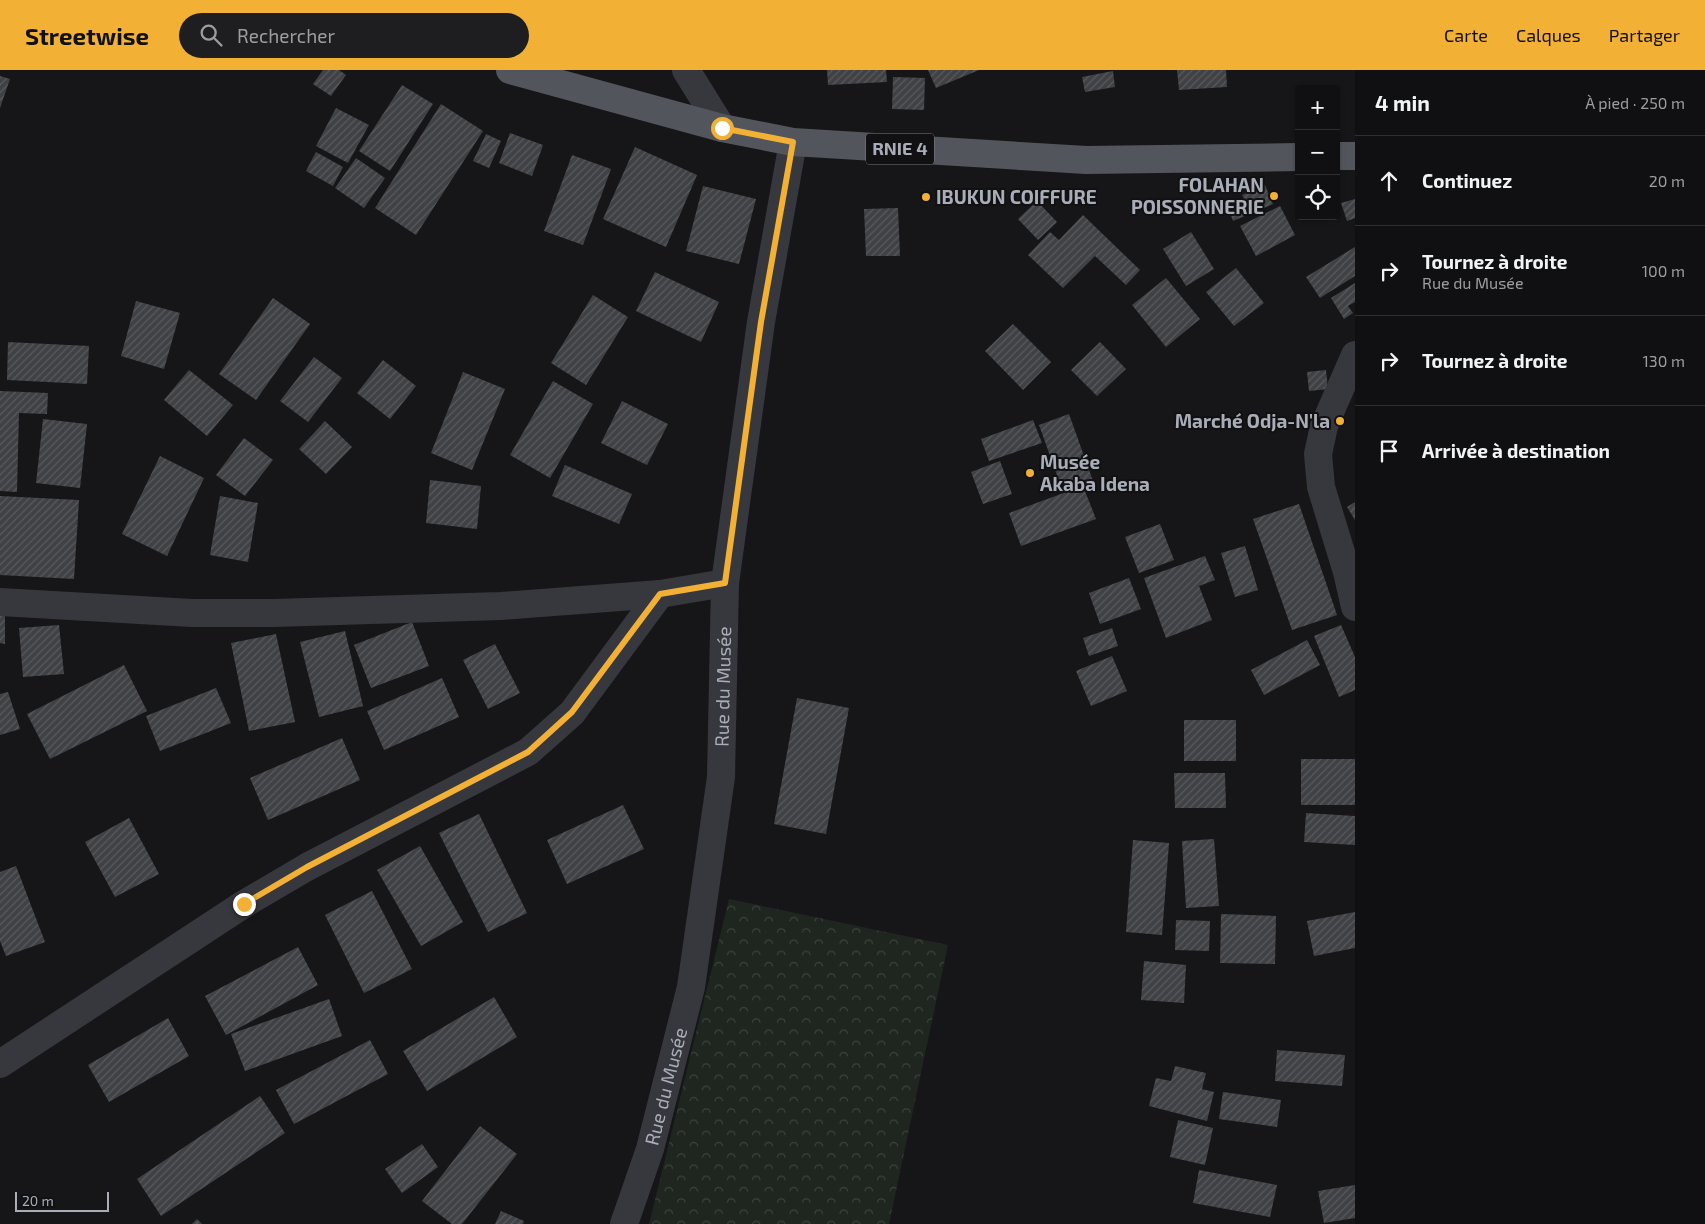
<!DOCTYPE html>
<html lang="fr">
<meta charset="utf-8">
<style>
body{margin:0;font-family:"Exo 2",sans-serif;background:#1e1e20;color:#f1f3f6}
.controls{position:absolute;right:15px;top:15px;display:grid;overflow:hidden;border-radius:5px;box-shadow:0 1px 4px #0004}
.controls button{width:45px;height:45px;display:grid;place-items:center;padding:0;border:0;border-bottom:1px solid #303032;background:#101012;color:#f1f3f6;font:25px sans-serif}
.scale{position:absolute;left:15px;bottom:12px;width:94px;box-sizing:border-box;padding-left:5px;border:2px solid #a8adb8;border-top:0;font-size:14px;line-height:18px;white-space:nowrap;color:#a8adb8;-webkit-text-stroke:4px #111113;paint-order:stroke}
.stop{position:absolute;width:15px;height:15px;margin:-11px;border:4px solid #f2b134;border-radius:50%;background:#fff}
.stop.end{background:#f2b134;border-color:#fff;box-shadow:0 1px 5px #0008}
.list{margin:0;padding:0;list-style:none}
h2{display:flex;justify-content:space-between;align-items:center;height:65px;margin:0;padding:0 20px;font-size:21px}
h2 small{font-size:16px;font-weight:400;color:#9c9d9f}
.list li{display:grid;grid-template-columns:32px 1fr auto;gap:15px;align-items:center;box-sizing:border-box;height:90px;padding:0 20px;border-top:1px solid #303032}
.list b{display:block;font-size:19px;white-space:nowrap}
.list p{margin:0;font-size:16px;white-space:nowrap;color:#9c9d9f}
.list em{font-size:16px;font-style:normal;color:#9c9d9f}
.icon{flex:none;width:28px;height:28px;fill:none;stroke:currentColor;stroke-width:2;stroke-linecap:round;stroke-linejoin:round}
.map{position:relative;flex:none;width:1355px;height:1154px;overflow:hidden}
header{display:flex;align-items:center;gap:30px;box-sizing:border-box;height:70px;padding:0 25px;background:#f2b134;color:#111}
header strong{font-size:24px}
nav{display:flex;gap:28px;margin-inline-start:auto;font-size:18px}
.search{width:350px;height:45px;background:#1e1e20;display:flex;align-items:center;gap:12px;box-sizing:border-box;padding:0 18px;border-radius:28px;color:#9c9d9f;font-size:19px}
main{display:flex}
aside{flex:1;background:#101012}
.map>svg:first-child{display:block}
.forest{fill:url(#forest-crowns)}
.building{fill:url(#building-hatch)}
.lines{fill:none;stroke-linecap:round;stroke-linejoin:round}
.minor{stroke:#37383d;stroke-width:28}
.primary{stroke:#53555c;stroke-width:28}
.route{stroke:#f2b134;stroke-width:6}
.poi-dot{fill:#f2b134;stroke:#111113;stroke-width:2}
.labels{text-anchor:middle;stroke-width:4;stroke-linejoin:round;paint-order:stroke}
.shield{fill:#111113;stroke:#7b7e86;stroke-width:1}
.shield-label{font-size:18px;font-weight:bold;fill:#a8adb8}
.poi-label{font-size:19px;font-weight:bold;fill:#a8adb8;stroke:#111113;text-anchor:end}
.street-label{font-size:19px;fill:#a8adb8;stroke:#111113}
</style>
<header>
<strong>Streetwise</strong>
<div class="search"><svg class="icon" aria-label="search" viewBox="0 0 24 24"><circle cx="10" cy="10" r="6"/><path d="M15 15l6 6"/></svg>Rechercher</div>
<nav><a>Carte</a><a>Calques</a><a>Partager</a></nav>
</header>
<main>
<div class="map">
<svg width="1355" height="1154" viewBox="0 0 1355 1154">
<defs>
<pattern id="forest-crowns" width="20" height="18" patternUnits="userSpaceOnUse" patternTransform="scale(1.25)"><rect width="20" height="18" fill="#1e261f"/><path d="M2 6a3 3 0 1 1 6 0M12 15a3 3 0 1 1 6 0" fill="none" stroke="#3c433d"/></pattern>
<pattern id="building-hatch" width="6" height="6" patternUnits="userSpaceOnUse" patternTransform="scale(1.25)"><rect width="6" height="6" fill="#404145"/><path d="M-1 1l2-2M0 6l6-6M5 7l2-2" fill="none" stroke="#595a5e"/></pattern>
</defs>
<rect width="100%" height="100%" fill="#161618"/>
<polygon class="forest" points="729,829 948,875 889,1154 649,1154"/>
<g class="building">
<polygon points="323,0 339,0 346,5 331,26 313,14"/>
<polygon points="827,0 886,0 887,12 828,15"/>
<polygon points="928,0 979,0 936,18"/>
<polygon points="1177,0 1226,0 1227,17 1179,20"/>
<polygon points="1113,1 1115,17 1085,22 1082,7"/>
<polygon points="0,6 10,9 0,38"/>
<polygon points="893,7 925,8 924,40 892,39"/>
<polygon points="402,15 433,34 390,101 359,81"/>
<polygon points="441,34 483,61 416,165 375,138"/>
<polygon points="336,38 369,55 348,93 316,76"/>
<polygon points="510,63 543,75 532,106 499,93"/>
<polygon points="486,64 501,71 489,98 473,91"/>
<polygon points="635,77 697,105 666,177 603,149"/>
<polygon points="316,82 343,97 333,116 306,101"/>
<polygon points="572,85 611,99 583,175 544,161"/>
<polygon points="356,88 385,108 364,138 335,118"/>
<polygon points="1265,115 1273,134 1233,151 1227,135 1244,128 1242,125"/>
<polygon points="703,116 756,129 739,194 686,181"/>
<polygon points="1355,129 1355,148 1347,151 1341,133"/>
<polygon points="1037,131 1057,152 1038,170 1018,149"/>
<polygon points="1280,136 1295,165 1256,186 1240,156"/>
<polygon points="898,138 900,186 866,186 864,139"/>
<polygon points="1083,145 1140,200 1126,215 1095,186 1063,218 1028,185 1050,162 1059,170"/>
<polygon points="1191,162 1214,199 1186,216 1163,179"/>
<polygon points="1355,177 1355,206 1320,228 1306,207"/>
<polygon points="1236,198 1264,233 1234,256 1206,222"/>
<polygon points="655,202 719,232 701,272 636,241"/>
<polygon points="1166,208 1200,249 1166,277 1132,235"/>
<polygon points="1355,213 1355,232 1348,236 1353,243 1344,249 1331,228"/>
<polygon points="593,225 628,247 586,315 551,293"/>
<polygon points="273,228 310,254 256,330 219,304"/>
<polygon points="136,231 180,243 164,299 121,286"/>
<polygon points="1013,254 1051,292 1023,320 985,281"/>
<polygon points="8,272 89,276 87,314 7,310"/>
<polygon points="1100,272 1126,299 1097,326 1071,300"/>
<polygon points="314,287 342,308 308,352 280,331"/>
<polygon points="383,290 416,316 390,349 357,323"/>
<polygon points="189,300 233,335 207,366 164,330"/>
<polygon points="1326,300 1328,319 1309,321 1307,302"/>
<polygon points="463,302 505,319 472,400 431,383"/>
<polygon points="553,311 593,334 550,408 510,385"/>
<polygon points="0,321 48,323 47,344 19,343 17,422 0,421"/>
<polygon points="622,331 668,354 647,395 601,373"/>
<polygon points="1069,344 1093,411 1063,422 1039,355"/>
<polygon points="43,349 87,354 80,418 36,413"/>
<polygon points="1033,350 1042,373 989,391 981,369"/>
<polygon points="325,351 352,377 326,404 299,379"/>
<polygon points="244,368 273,390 245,426 216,405"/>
<polygon points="160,386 204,408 167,486 122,464"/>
<polygon points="1000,391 1012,424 983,434 971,402"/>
<polygon points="565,395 632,424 619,454 552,426"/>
<polygon points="430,410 481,416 477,459 426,453"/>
<polygon points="1083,416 1096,449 1021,476 1009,443"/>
<polygon points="0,426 79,430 74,509 0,505"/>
<polygon points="220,426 258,433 248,492 210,485"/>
<polygon points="1355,432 1355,450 1347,437"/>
<polygon points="1299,434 1337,545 1292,560 1253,449"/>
<polygon points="1160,454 1174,490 1139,503 1125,467"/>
<polygon points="1245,476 1258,520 1235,527 1221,483"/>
<polygon points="1205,486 1215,510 1199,516 1212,550 1166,568 1144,508"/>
<polygon points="1129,508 1141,539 1100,554 1089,523"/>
<polygon points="0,538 5,538 5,574 0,573"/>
<polygon points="412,552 429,596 371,618 354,575"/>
<polygon points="59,555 64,604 23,607 19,558"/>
<polygon points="1341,555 1355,587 1355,620 1339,627 1314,566"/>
<polygon points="1112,558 1118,576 1089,586 1083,568"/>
<polygon points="345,561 363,636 319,647 300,572"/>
<polygon points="276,564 295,652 249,661 231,573"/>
<polygon points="1307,570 1320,595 1264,625 1251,600"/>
<polygon points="495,574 520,623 488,639 463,590"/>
<polygon points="1112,586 1127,621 1091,636 1076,601"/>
<polygon points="124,595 147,641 50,689 27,644"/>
<polygon points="442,608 459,647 384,680 367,641"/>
<polygon points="216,618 231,653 160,681 146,646"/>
<polygon points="8,622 20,659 0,665 0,624"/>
<polygon points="797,628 849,638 826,764 774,754"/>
<rect x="1184" y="650" width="52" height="41"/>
<polygon points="342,668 360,710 268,750 250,708"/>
<rect x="1301" y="689" width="54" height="46"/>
<polygon points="1174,703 1225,703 1226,738 1175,738"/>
<polygon points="623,735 644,779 567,814 547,770"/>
<polygon points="1306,743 1355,746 1355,775 1304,772"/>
<polygon points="479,744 527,843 488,862 439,763"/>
<polygon points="129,748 159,804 115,827 85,772"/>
<polygon points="1214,769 1219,836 1186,838 1182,771"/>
<polygon points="1133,770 1169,773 1162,865 1126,862"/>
<polygon points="420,776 463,852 421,876 377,800"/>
<polygon points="16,796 45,872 6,886 0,871 0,802"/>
<polygon points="372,821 412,899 364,923 325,845"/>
<polygon points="1355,842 1355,878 1314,886 1307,851"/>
<polygon points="1221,844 1276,846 1275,894 1220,893"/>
<polygon points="1176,850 1210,851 1209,881 1175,880"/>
<polygon points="298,877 318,915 226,965 205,926"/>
<polygon points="1144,891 1186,895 1184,933 1141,930"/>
<polygon points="494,927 517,967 427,1021 403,981"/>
<polygon points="329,929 342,966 245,1001 231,964"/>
<polygon points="168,948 189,986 109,1032 88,995"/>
<polygon points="370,970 388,1004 294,1054 276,1020"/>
<polygon points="1277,980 1345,985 1342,1016 1275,1011"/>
<polygon points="1175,996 1206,1003 1202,1019 1214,1022 1207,1051 1149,1036 1156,1008 1171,1011"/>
<polygon points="1223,1022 1281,1030 1277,1057 1219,1049"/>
<polygon points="260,1026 285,1063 161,1146 137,1109"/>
<polygon points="1178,1050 1213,1058 1205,1095 1170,1087"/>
<polygon points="480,1056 517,1084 462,1154 452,1154 422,1131"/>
<polygon points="422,1074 438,1097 402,1123 385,1099"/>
<polygon points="1199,1100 1277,1115 1270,1147 1193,1133"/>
<polygon points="1355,1115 1355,1148 1324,1153 1318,1121"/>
<polygon points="501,1141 524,1151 523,1154 495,1154"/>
<polygon points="197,1149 202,1154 192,1154"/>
</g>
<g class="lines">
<g class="minor">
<polyline points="686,0 722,58"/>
<polyline points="1355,285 1324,356 1318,384 1321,417 1347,502 1355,537"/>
<polyline points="0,532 192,543 274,543 501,536 660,524 725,513"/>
<polyline points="0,994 244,834 307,797 528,682 572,643 660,524"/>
<path id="s1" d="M624,1154L650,1079L691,917L721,707L725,513L761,252L793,72"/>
</g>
<g class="primary">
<polyline points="510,0 722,58 793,72 1086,90 1299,87"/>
<polyline points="1336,86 1355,86"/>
</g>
</g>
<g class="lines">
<polyline class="route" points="244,834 307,797 528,682 572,642 660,524 725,513 761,252 793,72 722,58"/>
</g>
<g class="poi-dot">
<circle cx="1274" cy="126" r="5"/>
<circle cx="926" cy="127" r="5"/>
<circle cx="1340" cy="351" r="5"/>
<circle cx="1030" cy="403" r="5"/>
</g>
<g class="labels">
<rect class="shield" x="866" y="63.5" width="68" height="31" rx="4"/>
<g class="shield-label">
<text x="900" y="85">RNIE 4</text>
</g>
<g class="poi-label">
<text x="1264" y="122">FOLAHAN<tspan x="1264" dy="22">POISSONNERIE</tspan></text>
<text x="936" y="134" text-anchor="start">IBUKUN COIFFURE</text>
<text x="1330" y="358">Marché Odja-N'la</text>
<text x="1040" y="399" text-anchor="start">Musée<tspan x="1040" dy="22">Akaba Idena</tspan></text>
</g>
<g class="street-label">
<text dy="7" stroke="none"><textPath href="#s1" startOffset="549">Rue du Musée</textPath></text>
<text dy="7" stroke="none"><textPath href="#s1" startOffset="144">Rue du Musée</textPath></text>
</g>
</g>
</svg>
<div class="controls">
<button>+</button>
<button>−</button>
<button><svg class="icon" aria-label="locate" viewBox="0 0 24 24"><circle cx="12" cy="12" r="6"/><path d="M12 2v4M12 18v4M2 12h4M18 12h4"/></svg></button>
</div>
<div class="scale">20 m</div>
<div class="stop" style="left:722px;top:58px"></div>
<div class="stop end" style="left:244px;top:834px"></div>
</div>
<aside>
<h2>4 min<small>À pied · 250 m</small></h2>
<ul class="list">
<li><svg class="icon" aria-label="ahead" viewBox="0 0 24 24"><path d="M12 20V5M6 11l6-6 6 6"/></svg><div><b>Continuez</b></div><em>20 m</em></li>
<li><svg class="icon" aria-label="right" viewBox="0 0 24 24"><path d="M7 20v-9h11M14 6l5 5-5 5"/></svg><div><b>Tournez à droite</b><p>Rue du Musée</p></div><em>100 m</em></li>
<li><svg class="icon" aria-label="right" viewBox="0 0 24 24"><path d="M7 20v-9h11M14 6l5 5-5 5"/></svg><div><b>Tournez à droite</b></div><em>130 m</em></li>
<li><svg class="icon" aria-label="arrive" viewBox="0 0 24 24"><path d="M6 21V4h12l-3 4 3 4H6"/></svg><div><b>Arrivée à destination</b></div></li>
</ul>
</aside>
</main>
